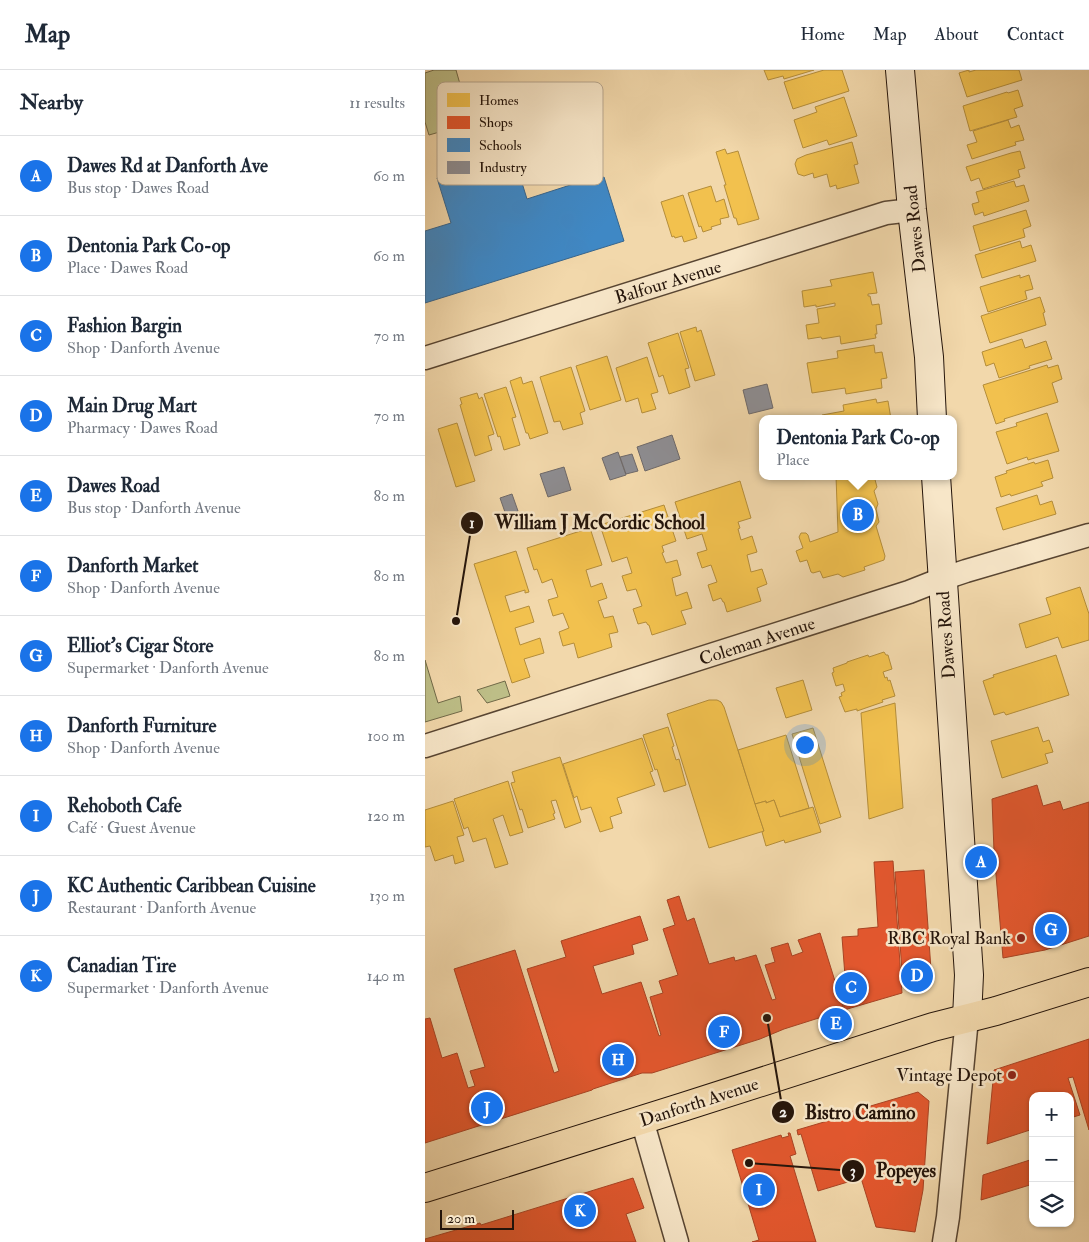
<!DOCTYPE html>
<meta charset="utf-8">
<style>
body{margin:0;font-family:"IM FELL Double Pica",serif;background:#f6f6f7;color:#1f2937}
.controls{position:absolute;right:15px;bottom:15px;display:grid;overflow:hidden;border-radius:10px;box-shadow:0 1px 4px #0004}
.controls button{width:45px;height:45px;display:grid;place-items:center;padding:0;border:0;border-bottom:1px solid #e0e1e3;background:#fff;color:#1f2937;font:25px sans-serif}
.scale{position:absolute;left:15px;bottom:12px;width:74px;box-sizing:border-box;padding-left:5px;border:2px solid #24140a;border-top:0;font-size:14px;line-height:18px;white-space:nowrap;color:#24140a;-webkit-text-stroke:4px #f7e6c8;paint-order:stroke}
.you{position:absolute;left:379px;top:674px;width:18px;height:18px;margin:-12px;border:4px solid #fff;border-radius:50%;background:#1a73e8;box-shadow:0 0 0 8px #1a73e833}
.badge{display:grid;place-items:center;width:32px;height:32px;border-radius:50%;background:#1a73e8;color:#fff;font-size:16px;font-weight:700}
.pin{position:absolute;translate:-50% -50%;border:2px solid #fff;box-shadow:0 1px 5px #0006}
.popup{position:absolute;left:334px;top:345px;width:198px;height:65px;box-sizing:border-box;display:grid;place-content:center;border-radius:10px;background:#fff;filter:drop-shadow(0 1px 4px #0005);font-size:16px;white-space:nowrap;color:#747a83}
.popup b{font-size:19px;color:#1f2937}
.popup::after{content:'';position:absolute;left:50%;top:100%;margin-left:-10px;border:10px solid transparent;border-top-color:#fff}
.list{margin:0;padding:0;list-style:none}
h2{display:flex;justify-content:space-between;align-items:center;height:65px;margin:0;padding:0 20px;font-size:21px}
h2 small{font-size:16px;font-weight:400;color:#747a83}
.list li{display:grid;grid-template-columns:32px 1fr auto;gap:15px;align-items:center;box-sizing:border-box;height:80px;padding:0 20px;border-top:1px solid #e0e1e3}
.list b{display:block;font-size:19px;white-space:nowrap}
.list p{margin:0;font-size:16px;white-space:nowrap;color:#747a83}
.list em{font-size:16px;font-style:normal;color:#747a83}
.icon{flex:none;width:28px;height:28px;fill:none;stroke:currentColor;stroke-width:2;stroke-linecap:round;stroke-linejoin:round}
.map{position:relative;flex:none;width:664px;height:1172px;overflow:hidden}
header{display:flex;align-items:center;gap:30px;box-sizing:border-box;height:70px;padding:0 25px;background:#fff;border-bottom:1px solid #e0e1e3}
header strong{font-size:24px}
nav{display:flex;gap:28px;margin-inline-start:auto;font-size:18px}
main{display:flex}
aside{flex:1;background:#fff}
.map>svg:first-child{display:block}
.green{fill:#bdbe87;stroke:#706948}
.homes{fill:#f2c14e;stroke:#b48d3a}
.shops{fill:#e4572e;stroke:#aa4323}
.schools{fill:#3f88c5;stroke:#37658d}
.industry{fill:#8d8d92;stroke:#6e6969}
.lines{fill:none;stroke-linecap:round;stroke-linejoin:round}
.street-casing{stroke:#584532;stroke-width:25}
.secondary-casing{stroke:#24140a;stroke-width:30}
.primary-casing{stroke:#24140a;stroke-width:30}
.street{stroke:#f7e6c8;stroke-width:22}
.secondary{stroke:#f7e6c8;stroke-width:28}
.primary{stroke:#f2d8ab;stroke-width:28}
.poi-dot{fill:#8f2418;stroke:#f7e6c8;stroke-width:2}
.labels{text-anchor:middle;stroke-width:5;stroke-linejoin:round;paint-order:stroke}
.street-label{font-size:18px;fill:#24140a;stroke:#f7e6c8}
.poi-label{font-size:18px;fill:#24140a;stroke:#f7e6c8;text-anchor:end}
.key{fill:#f7e6c8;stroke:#b8a78f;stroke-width:1}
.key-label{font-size:14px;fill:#24140a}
.leader{fill:none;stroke:#24140a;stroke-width:2}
.callout-dot{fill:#24140a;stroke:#f7e6c8;stroke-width:2}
.mark-label{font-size:15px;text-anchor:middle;font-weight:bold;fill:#fff}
.callout-label{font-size:19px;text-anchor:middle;font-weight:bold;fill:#24140a;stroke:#f7e6c8;stroke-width:5;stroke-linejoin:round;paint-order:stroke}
</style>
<header>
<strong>Map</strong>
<nav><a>Home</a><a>Map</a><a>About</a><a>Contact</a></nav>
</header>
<main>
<aside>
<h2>Nearby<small>11 results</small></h2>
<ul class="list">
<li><span class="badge">A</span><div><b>Dawes Rd at Danforth Ave</b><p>Bus stop · Dawes Road</p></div><em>60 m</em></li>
<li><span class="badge">B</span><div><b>Dentonia Park Co-op</b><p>Place · Dawes Road</p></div><em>60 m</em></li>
<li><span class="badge">C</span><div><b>Fashion Bargin</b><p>Shop · Danforth Avenue</p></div><em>70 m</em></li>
<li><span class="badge">D</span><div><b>Main Drug Mart</b><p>Pharmacy · Dawes Road</p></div><em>70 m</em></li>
<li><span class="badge">E</span><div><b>Dawes Road</b><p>Bus stop · Danforth Avenue</p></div><em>80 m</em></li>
<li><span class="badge">F</span><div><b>Danforth Market</b><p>Shop · Danforth Avenue</p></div><em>80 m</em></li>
<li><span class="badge">G</span><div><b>Elliot's Cigar Store</b><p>Supermarket · Danforth Avenue</p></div><em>80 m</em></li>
<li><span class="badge">H</span><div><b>Danforth Furniture</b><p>Shop · Danforth Avenue</p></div><em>100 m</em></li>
<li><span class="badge">I</span><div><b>Rehoboth Cafe</b><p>Café · Guest Avenue</p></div><em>120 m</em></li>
<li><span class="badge">J</span><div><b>KC Authentic Caribbean Cuisine</b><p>Restaurant · Danforth Avenue</p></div><em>130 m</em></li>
<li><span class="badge">K</span><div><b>Canadian Tire</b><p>Supermarket · Danforth Avenue</p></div><em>140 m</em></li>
</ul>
</aside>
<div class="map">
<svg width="664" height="1172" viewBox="0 0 664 1172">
<rect width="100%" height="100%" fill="#f2d8ab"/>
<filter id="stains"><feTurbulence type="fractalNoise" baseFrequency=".004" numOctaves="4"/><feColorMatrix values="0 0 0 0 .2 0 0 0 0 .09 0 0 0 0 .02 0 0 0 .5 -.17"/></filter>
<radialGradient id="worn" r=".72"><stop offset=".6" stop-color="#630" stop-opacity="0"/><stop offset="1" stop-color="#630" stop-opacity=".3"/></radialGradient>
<g class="green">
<polygon points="9,0 31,0 46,53 4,65 0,52 0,3"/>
<polygon points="0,590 13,633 35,626 37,641 0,652"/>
<polygon points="80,611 85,626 62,633 52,620"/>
</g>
<g class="homes">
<polygon points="339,0 389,0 359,9 358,6 343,10"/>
<polygon points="399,0 417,0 424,21 368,39 359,12"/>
<polygon points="544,0 544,2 551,0 594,0 597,10 542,27 534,3"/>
<polygon points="593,20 598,36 589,39 592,47 545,61 538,36 582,22 583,23"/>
<polygon points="419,27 432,66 404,75 402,70 378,78 369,50 392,42 390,37"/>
<polygon points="583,50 586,58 594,55 599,70 590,72 591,75 547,89 542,75 552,72 548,61"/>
<polygon points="427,72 433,94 429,95 434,113 412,119 411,115 405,117 402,104 389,108 388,103 379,106 373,104 370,94 372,89 381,85"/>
<polygon points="300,79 302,84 313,81 334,149 313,155 311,148 309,148 299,115 301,115 291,82"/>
<polygon points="595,81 600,98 593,100 595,107 558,119 554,108 546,111 541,97 586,83"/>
<polygon points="589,111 591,117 599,115 604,131 559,146 558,142 550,145 547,134 554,132 551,122"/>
<polygon points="286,116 291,132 299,129 304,147 295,149 296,154 286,157 287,159 278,162 276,156 274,157 263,123"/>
<polygon points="258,125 272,168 259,172 257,166 250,168 249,166 247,167 236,132"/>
<polygon points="601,140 606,156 598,159 600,167 555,181 548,156"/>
<polygon points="595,171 597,178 606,175 611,191 557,208 550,185"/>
<polygon points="448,202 452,223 443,224 443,226 445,226 447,235 454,234 457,254 451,255 452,264 450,264 451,268 416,274 415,266 397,269 396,267 383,269 381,255 394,253 392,239 410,236 410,233 391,237 391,235 379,237 377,221 407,216 405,210"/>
<polygon points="595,205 595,208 604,205 608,219 600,221 602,229 563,242 555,217"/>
<polygon points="615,227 620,242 618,243 621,255 565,273 556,246"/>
<polygon points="271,257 272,262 276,260 290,305 270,311 255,262"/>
<polygon points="253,263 264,298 260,299 265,317 244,324 238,305 234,307 223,273"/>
<polygon points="597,269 600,278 621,271 627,289 604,296 605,298 574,308 569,293 561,296 557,282"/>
<polygon points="449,275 450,283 457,282 462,308 456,309 457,318 421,324 420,318 387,323 382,293 413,288 412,281"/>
<polygon points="182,286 196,330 165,340 151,296"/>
<polygon points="222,287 233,322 226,324 231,339 217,343 213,328 201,332 191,298"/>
<polygon points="622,295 623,298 633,295 637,309 627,313 633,332 579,349 580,351 571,354 558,315"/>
<polygon points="146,297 160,341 155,343 158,354 138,360 135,351 129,352 115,307"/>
<polygon points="96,307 98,314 107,311 123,363 105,369 103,363 101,363 85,311"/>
<polygon points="81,317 91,347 87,348 95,375 79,380 75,366 73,367 59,324"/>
<polygon points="52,323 54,329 57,327 69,364 63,366 67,380 50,386 35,335 37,334 35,328"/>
<polygon points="451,329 452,333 463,331 466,349 398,349 397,345 419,341 418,335"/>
<polygon points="622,343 634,381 603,390 602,387 582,394 571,362 592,356 591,353"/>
<polygon points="32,353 50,411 31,417 13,359"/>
<polygon points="623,390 628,408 616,412 618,416 586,426 585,424 576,427 570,407 582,403 581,401 609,392 610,394"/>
<polygon points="411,406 449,406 452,417 449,421 453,434 451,439 454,452 451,456 460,486 459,490 439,497 440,500 418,507 413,504 398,508 395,501 388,503 386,502 382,490 375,492 371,481 378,478 374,467 376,463 381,463 383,465 385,472 413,462"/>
<polygon points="315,411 326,448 313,452 315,458 313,459 316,470 327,466 332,482 322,485 326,502 337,499 342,514 332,518 336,531 302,542 299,532 298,532 296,528 288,531 283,515 292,512 286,495 277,498 272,483 282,480 277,464 262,469 250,432"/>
<polygon points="612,425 615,435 627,431 631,444 578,460 571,438"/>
<polygon points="239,435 251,471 237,476 239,482 237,483 241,493 252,490 256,505 247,508 251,526 262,522 267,538 256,541 261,554 227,565 224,555 223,555 221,552 213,554 208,539 217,536 211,519 202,521 197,506 207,503 202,487 187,492 175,455"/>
<polygon points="165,458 177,495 161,500 166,517 177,513 182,528 173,531 179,548 188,546 193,562 184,564 187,577 153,588 149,573 138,576 134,562 144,558 138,543 128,546 123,530 133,527 127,509 117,513 112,499 109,500 102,478"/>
<polygon points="91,481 104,522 100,523 100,520 80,526 85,542 104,536 109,552 90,558 95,575 115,568 119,583 99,589 105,607 87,613 49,494"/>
<polygon points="655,517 664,544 664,570 637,578 633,567 601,578 594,554 626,544 621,528"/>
<polygon points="459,582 461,585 463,585 467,599 458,602 460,608 462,607 463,611 465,610 470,626 457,630 458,632 432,641 432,639 420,642 414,627 417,626 416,623 420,621 418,614 411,616 407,603 409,602 408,598 422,593 422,592 443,585 444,587"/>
<polygon points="631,585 644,625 581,645 579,642 569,645 558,611 569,607 568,605"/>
<polygon points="378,610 387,640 361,648 351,618"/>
<polygon points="284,630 292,630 296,632 299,637 339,761 284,778 242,644"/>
<polygon points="470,633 478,738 444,749 436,643"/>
<polygon points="243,657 249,676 247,677 251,690 254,689 261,715 239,722 232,699 230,700 218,665"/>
<polygon points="613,657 618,672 624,670 628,682 620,684 623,693 577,708 566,671"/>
<polygon points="388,658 416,747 395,754 367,664"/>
<polygon points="361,665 384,738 355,747 349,730 341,733 341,731 330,734 313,680"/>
<polygon points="217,668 228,701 225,702 230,715 192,728 197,743 185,747 188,758 175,762 166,737 156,740 152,726 149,728 138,694"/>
<polygon points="135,687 156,752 140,758 131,730 126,731 130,743 128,744 130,749 103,758 97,739 95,740 86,713 90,712 87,702"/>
<polygon points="83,711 98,762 85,766 78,745 68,749 83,794 70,798 61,768 48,772 43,757 39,759 29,729"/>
<polygon points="349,730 355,747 388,737 396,762 360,773 359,770 341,776 337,762 339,761 330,734 341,731 341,733"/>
<polygon points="28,731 39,765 32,767 39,791 30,794 28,785 10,791 5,776 0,777 0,740"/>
</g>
<g class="shops">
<polygon points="612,715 618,736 635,731 638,740 664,732 664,866 620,880 578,888 569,781 567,729"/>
<polygon points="468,791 477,923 419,940 417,906 420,906 417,867 433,866 433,859 453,857 449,792"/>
<polygon points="499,800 507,914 478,916 470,802"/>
<polygon points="254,826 262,851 269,848 284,894 309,887 310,891 331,885 347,930 351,929 340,895 350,892 346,878 363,873 367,886 378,882 373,870 395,863 419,940 359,959 335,969 227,1003 217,1003 168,1019 167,1020 0,1073 0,949 5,948 17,988 32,983 43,1018 50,1016 45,1001 60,997 29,899 90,880 129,1003 134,1001 102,899 141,887 136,871 215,846 223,870 207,875 209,884 168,896 177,924 216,912 234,966 236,965 225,927 238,923 234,911 253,905 238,859 250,855 242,830"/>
<polygon points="664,969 664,1060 648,1007 643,1008 655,1045 645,1048 645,1026 608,1026 608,1059 562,1074 569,1000"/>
<polygon points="493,1022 504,1031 498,1120 490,1162 451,1157 436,1108 393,1121 376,1064 373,1065 372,1060 416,1047 415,1045"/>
<polygon points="363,1063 365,1063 371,1084 365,1086 391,1172 327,1172 334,1170 307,1080 356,1065 357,1068 364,1066"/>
<polygon points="608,1089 608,1114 556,1130 558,1105"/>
<polygon points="208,1108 219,1138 201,1144 211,1172 0,1172 0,1169 55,1153 56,1155"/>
</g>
<polygon class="schools" points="88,84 102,129 164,109 165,112 179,107 199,171 0,233 0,161 26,153 12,108"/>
<g class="industry">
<polygon points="342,314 348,338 324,344 318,320"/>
<polygon points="247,365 255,389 220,401 212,377"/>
<polygon points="193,382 201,405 185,410 177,388"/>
<polygon points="207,384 213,401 201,404 195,387"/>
<polygon points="139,397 146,420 123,427 115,404"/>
<polygon points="87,424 93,441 81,445 75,428"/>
</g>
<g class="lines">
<defs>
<g id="street">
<polyline points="0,288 461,143 487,140"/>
<polyline points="0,676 484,522 517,509 541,501 664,465"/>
<polyline points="217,1050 252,1172"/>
<polyline points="519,1172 523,1147 542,948"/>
</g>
<g id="secondary">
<polyline points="475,0 487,140 504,287 507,349"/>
<polyline points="511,406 544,905 542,948"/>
</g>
<polyline id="primary" points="0,1118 258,1037 508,957 571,941 664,912"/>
</defs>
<use href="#street" class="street-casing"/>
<use href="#secondary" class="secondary-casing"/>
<use href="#primary" class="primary-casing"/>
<use href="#street" class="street"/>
<use href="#secondary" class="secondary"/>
<use href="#primary" class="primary"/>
</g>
<g class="poi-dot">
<circle cx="596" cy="868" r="5"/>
<circle cx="587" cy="1005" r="5"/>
</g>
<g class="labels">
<g class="street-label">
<text transform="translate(490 159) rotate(-96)" y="6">Dawes Road</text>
<text transform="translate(243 212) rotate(-17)" y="6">Balfour Avenue</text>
<text transform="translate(521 565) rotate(-94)" y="6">Dawes Road</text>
<text transform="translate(332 571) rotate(-18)" y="6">Coleman Avenue</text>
<text transform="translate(274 1032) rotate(-18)" y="6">Danforth Avenue</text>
</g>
<g class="poi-label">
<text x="586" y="874">RBC Royal Bank</text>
<text x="577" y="1011">Vintage Depot</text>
</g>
</g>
<rect x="12" y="12" width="166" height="103" rx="8" class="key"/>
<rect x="22" y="23" width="23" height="14" fill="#f2c14e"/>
<rect x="22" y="46" width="23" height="13" fill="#e4572e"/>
<rect x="22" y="68" width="23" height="14" fill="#3f88c5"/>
<rect x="22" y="91" width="23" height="13" fill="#8d8d92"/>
<g class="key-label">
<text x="54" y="35">Homes</text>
<text x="54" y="57">Shops</text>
<text x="54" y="80">Schools</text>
<text x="54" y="102">Industry</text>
</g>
<path class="leader" d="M31 551L47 453M342 948L358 1042M324 1093L428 1101"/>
<g class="callout-dot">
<circle cx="31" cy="551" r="5"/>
<circle cx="342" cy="948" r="5"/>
<circle cx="324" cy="1093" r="5"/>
<circle cx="47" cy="453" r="12"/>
<circle cx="358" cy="1042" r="12"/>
<circle cx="428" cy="1101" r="12"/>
</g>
<g class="mark-label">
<text x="47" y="458">1</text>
<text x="358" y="1047">2</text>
<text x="428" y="1106">3</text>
</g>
<g class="callout-label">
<text x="175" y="459">William J McCordic School</text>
<text x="435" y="1049">Bistro Camino</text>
<text x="481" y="1107">Popeyes</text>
</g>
<rect width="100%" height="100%" filter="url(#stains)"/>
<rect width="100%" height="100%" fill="url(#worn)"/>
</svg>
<div class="controls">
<button>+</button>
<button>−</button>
<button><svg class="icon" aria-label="layers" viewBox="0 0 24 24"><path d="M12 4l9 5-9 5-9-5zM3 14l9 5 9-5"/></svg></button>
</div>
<div class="scale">20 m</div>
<div class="you"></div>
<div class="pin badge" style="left:556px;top:792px">A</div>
<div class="pin badge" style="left:433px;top:445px">B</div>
<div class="popup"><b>Dentonia Park Co-op</b>Place</div>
<div class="pin badge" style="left:426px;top:918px">C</div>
<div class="pin badge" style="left:492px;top:906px">D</div>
<div class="pin badge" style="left:411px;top:954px">E</div>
<div class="pin badge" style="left:299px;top:962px">F</div>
<div class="pin badge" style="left:626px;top:860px">G</div>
<div class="pin badge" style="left:193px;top:990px">H</div>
<div class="pin badge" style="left:334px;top:1120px">I</div>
<div class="pin badge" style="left:62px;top:1038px">J</div>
<div class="pin badge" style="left:155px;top:1141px">K</div>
</div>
</main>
